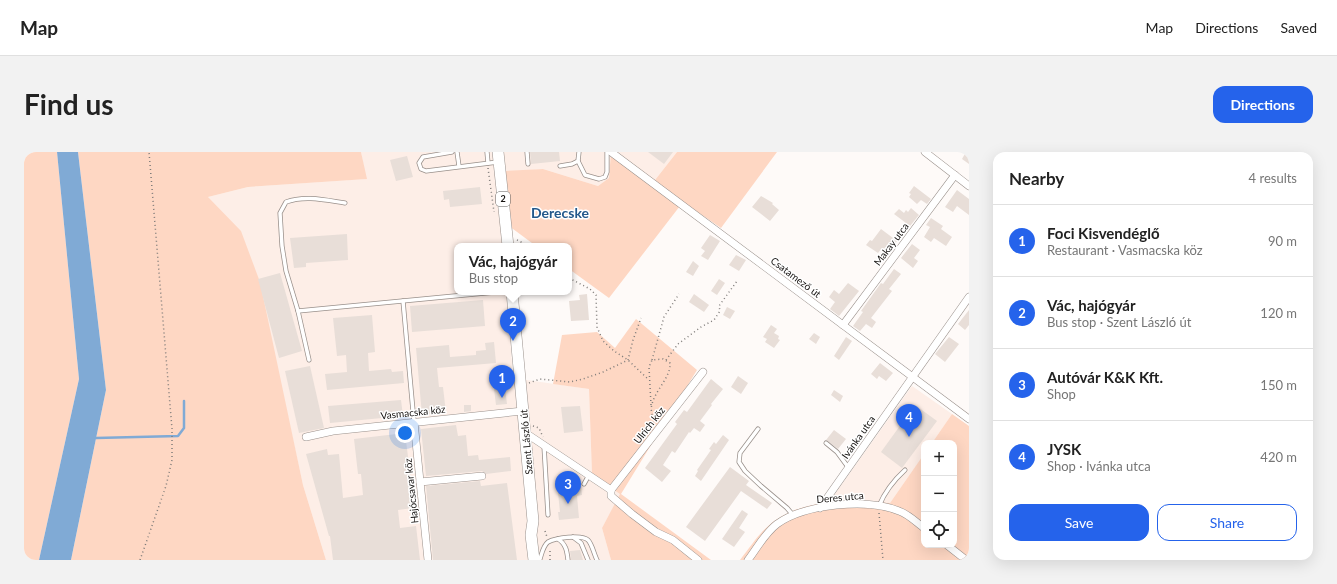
<!DOCTYPE html>
<meta charset="utf-8">
<style>
body{margin:0;font-family:Lato,sans-serif;background:#f2f2f2;color:#222}
.controls{position:absolute;right:12px;bottom:12px;display:grid;overflow:hidden;border-radius:8px;box-shadow:0 4px 16px #0002}
.controls button{width:36px;height:36px;display:grid;place-items:center;padding:0;border:0;border-bottom:1px solid #e0e0e0;background:#fff;color:#222;font:20px sans-serif}
.you{position:absolute;left:381px;top:281px;width:14px;height:14px;margin:-10px;border:3px solid #fff;border-radius:50%;background:#1a73e8;box-shadow:0 0 0 6px #1a73e833}
.badge{display:grid;place-items:center;width:26px;height:26px;border-radius:50%;background:#2563eb;color:#fff;font-size:13px;font-weight:700}
.pin{position:absolute;translate:-50% -33px;filter:drop-shadow(0 1px 2px #0008)}
.pin::after{content:'';position:absolute;top:21px;width:14px;height:12px;background:inherit;clip-path:polygon(0 0,100% 0,50% 100%)}
.popup{position:absolute;left:430px;top:91px;width:118px;height:52px;box-sizing:border-box;display:grid;place-content:center;border-radius:8px;background:#fff;filter:drop-shadow(0 1px 3px #0005);font-size:13px;white-space:nowrap;color:#767676}
.popup b{font-size:15px;color:#222}
.popup::after{content:'';position:absolute;left:50%;top:100%;margin-left:-8px;border:8px solid transparent;border-top-color:#fff}
.list{margin:0;padding:0;list-style:none}
h2{display:flex;justify-content:space-between;align-items:center;height:52px;margin:0;padding:0 16px;font-size:17px}
h2 small{font-size:13px;font-weight:400;color:#767676}
.list li{display:grid;grid-template-columns:26px 1fr auto;gap:12px;align-items:center;box-sizing:border-box;height:72px;padding:0 16px;border-top:1px solid #e0e0e0}
.list b{display:block;font-size:15px;white-space:nowrap}
.list p{margin:0;font-size:13px;white-space:nowrap;color:#767676}
.list em{font-size:13px;font-style:normal;color:#767676}
.actions{display:flex;gap:8px;padding:12px 16px}
.actions a{flex:1;padding:9px 0;border:1px solid #2563eb;border-radius:12px;text-align:center;font-size:14px;color:#2563eb}
.actions .main{background:#2563eb;color:#fff}
.icon{flex:none;width:22px;height:22px;fill:none;stroke:currentColor;stroke-width:2;stroke-linecap:round;stroke-linejoin:round}
.map{position:relative;flex:none;width:945px;height:408px;overflow:hidden;border-radius:12px}
header{display:flex;align-items:center;gap:24px;box-sizing:border-box;height:56px;padding:0 20px;background:#fff;border-bottom:1px solid #e0e0e0}
header strong{font-size:19px}
nav{display:flex;gap:22px;margin-inline-start:auto;font-size:14px}
.intro{display:flex;align-items:center;justify-content:space-between;box-sizing:border-box;height:96px;padding:0 24px}
h1{margin:0;font-size:28px}
.button{padding:10px 18px;border-radius:12px;background:#2563eb;color:#fff;font-size:14px;font-weight:700}
main{display:flex;gap:24px;padding:0 24px}
aside{flex:1;background:#fff;border-radius:12px;box-shadow:0 4px 16px #0002}
.map>svg:first-child{display:block}
.built{fill:#fdeee7}
.green{fill:#fed7c3}
.water{fill:#80aad5}
.lines{fill:none;stroke-linecap:round;stroke-linejoin:round}
.stream{stroke:#80aad5;stroke-width:2.5}
.building{fill:#e8ded8}
.service-casing{stroke:#99908b;stroke-width:5}
.minor-casing{stroke:#99908b;stroke-width:8}
.primary-casing{stroke:#99908b;stroke-width:12}
.path{stroke:#7f7c7a;stroke-width:1.5;stroke-dasharray:1 3;stroke-linecap:butt}
.service{stroke:#fff;stroke-width:3.5}
.minor{stroke:#fff;stroke-width:7}
.primary{stroke:#fff;stroke-width:11}
.labels{text-anchor:middle;stroke-width:3;stroke-linejoin:round;paint-order:stroke}
.shield{fill:#fff;stroke:#5c5a58;stroke-width:1}
.shield-label{font-size:9px;font-weight:bold;fill:#161311}
.street-label{font-size:10px;fill:#161311;stroke:#fff}
.district-label{font-size:14px;font-weight:bold;fill:#23588b;stroke:#fff}
</style>
<header>
<strong>Map</strong>
<nav><a>Map</a><a>Directions</a><a>Saved</a></nav>
</header>
<div class="intro"><h1>Find us</h1><a class="button">Directions</a></div>
<main>
<div class="map">
<svg width="945" height="408" viewBox="0 0 945 408">
<rect width="100%" height="100%" fill="#fefaf8"/>
<g class="built">
<polygon points="337,0 587,0 585,26 574,34 519,17 480,20 479,94 433,94 433,140 483,140 489,226 565,237 568,323 597,342 578,376 587,408 302,408 279,333 258,237 184,45 224,35 342,27"/>
<polygon points="593,0 653,0 631,28"/>
<polygon points="888,234 928,262 908,291 900,291 900,302 866,351 840,348 806,349"/>
</g>
<g class="green">
<polygon points="0,0 33,0 55,227 15,408 0,408"/>
<polygon points="54,0 337,0 343,27 224,35 184,45 217,79 236,130 279,333 302,408 47,408 82,238"/>
<polygon points="587,0 593,0 631,28 653,0 753,0 697,76 659,50 585,146 545,117 545,94 512,94 485,74 480,19 519,17 574,34 585,26"/>
<polygon points="612,167 673,218 597,342 687,408 587,408 578,376 596,342 568,323 565,237 529,232 538,183 573,180 591,196"/>
<path d="M928,262L945,274V408H716C725,397 733,384 743,375C774,346 827,347 866,351L900,302V393H930V291H908Z"/>
</g>
<polygon class="water" points="33,0 54,0 82,238 47,408 15,408 55,227"/>
<g class="lines">
<polyline class="stream" points="72,286 154,284 160,276 160,249"/>
</g>
<g class="building">
<polygon points="506,0 535,0 536,9 507,12"/>
<polygon points="624,0 649,0 640,12"/>
<polygon points="942,0 945,0 945,12 938,7"/>
<polygon points="383,4 389,25 372,29 366,8"/>
<polygon points="890,34 907,47 903,52 897,48 893,52 885,45 887,42 885,41"/>
<polygon points="456,35 458,52 426,55 425,47 420,48 419,39"/>
<polygon points="933,38 945,47 945,63 933,54 929,60 921,55"/>
<polygon points="737,44 749,51 748,52 755,58 746,69 728,55"/>
<polygon points="887,56 895,63 886,74 870,62 875,57 880,61 882,58 884,60"/>
<polygon points="907,66 919,74 917,77 928,85 922,94 910,86 907,90 900,85 906,75 902,73"/>
<polygon points="857,77 873,89 864,101 858,96 854,101 842,93 846,88 848,89"/>
<polygon points="323,82 324,108 282,111 282,115 270,116 266,86"/>
<polygon points="686,83 696,89 684,108 677,104 681,99 677,96"/>
<polygon points="888,92 896,98 890,106 894,109 889,116 877,106"/>
<polygon points="712,103 722,108 715,119 705,113"/>
<polygon points="669,109 675,114 669,124 662,120"/>
<polygon points="870,117 877,122 865,137 868,139 847,166 852,170 848,176 842,172 836,179 829,174 839,160 837,159 857,131 859,132"/>
<polygon points="256,121 278,199 255,206 234,127"/>
<polygon points="695,127 701,131 693,143 687,139"/>
<polygon points="824,131 835,139 815,164 806,157 811,150 805,145 810,138 815,142"/>
<polygon points="563,142 565,168 547,169 545,149 556,148 555,143"/>
<polygon points="670,142 685,153 680,160 665,150"/>
<polygon points="459,148 461,174 388,180 386,154"/>
<polygon points="703,155 711,159 706,167 699,163"/>
<polygon points="945,158 945,173 941,178 934,172"/>
<polygon points="348,163 351,200 344,201 345,219 367,217 368,220 379,219 380,231 303,238 301,222 323,220 322,203 313,204 309,166"/>
<polygon points="747,173 753,177 750,181 755,184 754,187 756,188 750,196 741,190 743,187 739,185"/>
<polygon points="790,181 796,185 792,192 785,187"/>
<polygon points="822,185 828,189 815,208 810,204"/>
<polygon points="925,185 935,192 921,210 911,202"/>
<polygon points="470,190 472,211 413,216 415,235 419,235 422,261 398,263 392,196 425,193 426,205 452,203 452,199 462,198 461,191"/>
<polygon points="856,211 869,221 862,229 855,224 853,227 847,222"/>
<polygon points="286,214 300,276 275,281 261,219"/>
<polygon points="714,224 724,231 717,242 707,235"/>
<polygon points="687,227 699,237 687,252 688,253 676,269 681,273 676,280 670,276 666,281 665,280 651,301 648,299 639,313 647,319 638,330 621,316 653,272 651,270 660,258 663,260"/>
<polygon points="481,236 483,252 472,253 470,237"/>
<polygon points="810,238 819,244 816,250 807,243"/>
<polygon points="377,248 379,264 306,271 304,254"/>
<polygon points="440,253 447,253 447,259 440,260"/>
<polygon points="891,253 913,269 878,316 857,300"/>
<polygon points="556,254 559,279 540,281 537,255"/>
<polygon points="432,273 434,284 442,283 444,304 454,303 455,308 486,305 487,319 462,322 458,319 402,324 397,277"/>
<polygon points="810,278 822,287 814,297 802,288"/>
<polygon points="381,281 388,336 387,337 389,356 374,358 376,376 392,374 396,408 309,408 306,384 305,384 282,302 303,297 304,303 315,302 319,346 339,343 337,322 334,322 330,287"/>
<polygon points="699,283 705,288 677,329 671,324 674,319 673,318 687,298 685,297 690,290 692,292"/>
<polygon points="706,315 725,329 722,333 748,351 743,357 717,339 681,389 662,375"/>
<polygon points="456,329 457,334 483,331 493,408 409,408 402,334"/>
<polygon points="545,330 546,335 557,334 558,343 553,344 555,366 535,368 534,360 536,360 533,331"/>
<polygon points="718,358 724,362 715,376 721,380 710,395 698,387"/>
<polygon points="556,398 559,408 547,408 546,399"/>
</g>
<g class="lines">
<defs>
<g id="service">
<polyline points="428,0 399,5 395,11 397,17 402,19 474,10"/>
<polyline points="433,0 435,14"/>
<polyline points="463,0 464,11"/>
<polyline points="503,0 504,12"/>
<polyline points="554,9 561,23 575,27 581,25 583,20 583,0"/>
<polyline points="536,14 548,12 554,9 555,0"/>
<polyline points="379,149 390,270"/>
<polyline points="274,159 472,140"/>
<path d="M285,208L274,159L262,119L258,94L256,61L262,50C281,43 301,48 321,51"/>
<polyline points="734,277 716,301 715,310 721,319 737,334 763,356 769,363"/>
<polyline points="802,291 813,300 824,315"/>
<polyline points="520,294 524,363"/>
<polyline points="560,332 565,323"/>
<path d="M855,354C861,339 869,329 881,318"/>
<polyline points="549,385 557,391 564,408"/>
<path d="M534,387C542,392 543,399 544,408"/>
<path d="M516,407C518,401 519,394 524,390C531,386 558,382 564,388C568,392 570,402 573,408"/>
</g>
<g id="minor">
<polyline points="587,0 945,267"/>
<polyline points="901,0 945,34"/>
<polyline points="819,173 931,23"/>
<polyline points="390,270 404,408"/>
<polyline points="500,280 587,338"/>
<polyline points="282,285 309,279 499,259"/>
<polyline points="396,330 458,324"/>
<polyline points="587,338 679,220"/>
<polyline points="587,338 587,344 608,362 632,380 649,388 674,408"/>
<polyline points="796,356 945,145"/>
<polyline points="923,393 942,408"/>
<path d="M724,408C733,396 741,381 753,372C781,352 843,346 875,359C884,362 892,370 900,376"/>
</g>
<g id="primary">
<polyline points="474,0 484,94"/>
<polyline points="488,140 509,369 507,383 510,408"/>
</g>
</defs>
<use href="#service" class="service-casing"/>
<use href="#minor" class="minor-casing"/>
<use href="#primary" class="primary-casing"/>
<g class="path">
<polyline points="464,16 470,60"/>
<polyline points="493,88 505,94"/>
<polyline points="545,126 566,137 572,143 573,175 579,189 590,199 604,208 625,228"/>
<polyline points="628,208 640,165 655,142"/>
<polyline points="642,208 654,192 677,175 690,168 696,159 695,154 713,129"/>
<polyline points="505,231 516,227 546,230 559,227 579,220 604,208 609,188 617,166"/>
<path d="M627,253L625,215L628,208L639,207L646,211C647,225 632,237 628,252C626,258 629,265 629,271"/>
<polyline points="509,274 515,276 519,285"/>
<polyline points="855,361 859,408"/>
<polyline points="521,379 523,385"/>
<polyline points="116,408 142,334 148,308 148,277 125,0"/>
<polyline points="526,408 526,396"/>
</g>
<use href="#service" class="service"/>
<use href="#minor" class="minor"/>
<use href="#primary" class="primary"/>
</g>
<g class="labels">
<rect class="shield" x="472" y="40" width="14" height="14" rx="3"/>
<g class="shield-label">
<text x="479" y="50">2</text>
</g>
<g class="street-label">
<text transform="translate(867 92) rotate(-53)" y="4">Makay utca</text>
<text transform="translate(772 125) rotate(37)" y="4">Csatamező út</text>
<text transform="translate(389 260) rotate(-6)" y="4">Vasmacska köz</text>
<text transform="translate(625 273) rotate(-52)" y="4">Ulrich köz</text>
<text transform="translate(834 285) rotate(-55)" y="4">Ivánka utca</text>
<text transform="translate(502 290) rotate(-95)" y="4">Szent László út</text>
<text transform="translate(387 339) rotate(-96)" y="4">Hajócsavar köz</text>
<text transform="translate(816 345) rotate(-5)" y="4">Deres utca</text>
</g>
<g class="district-label">
<text x="536" y="66">Derecske</text>
</g>
</g>
</svg>
<div class="controls">
<button>+</button>
<button>−</button>
<button><svg class="icon" aria-label="locate" viewBox="0 0 24 24"><circle cx="12" cy="12" r="6"/><path d="M12 2v4M12 18v4M2 12h4M18 12h4"/></svg></button>
</div>
<div class="you"></div>
<div class="pin badge" style="left:478px;top:246px">1</div>
<div class="pin badge" style="left:489px;top:189px">2</div>
<div class="popup"><b>Vác, hajógyár</b>Bus stop</div>
<div class="pin badge" style="left:544px;top:352px">3</div>
<div class="pin badge" style="left:885px;top:285px">4</div>
</div>
<aside>
<h2>Nearby<small>4 results</small></h2>
<ul class="list">
<li><span class="badge">1</span><div><b>Foci Kisvendéglő</b><p>Restaurant · Vasmacska köz</p></div><em>90 m</em></li>
<li><span class="badge">2</span><div><b>Vác, hajógyár</b><p>Bus stop · Szent László út</p></div><em>120 m</em></li>
<li><span class="badge">3</span><div><b>Autóvár K&amp;K Kft.</b><p>Shop</p></div><em>150 m</em></li>
<li><span class="badge">4</span><div><b>JYSK</b><p>Shop · Ivánka utca</p></div><em>420 m</em></li>
</ul>
<div class="actions"><a class="main">Save</a><a>Share</a></div>
</aside>
</main>
